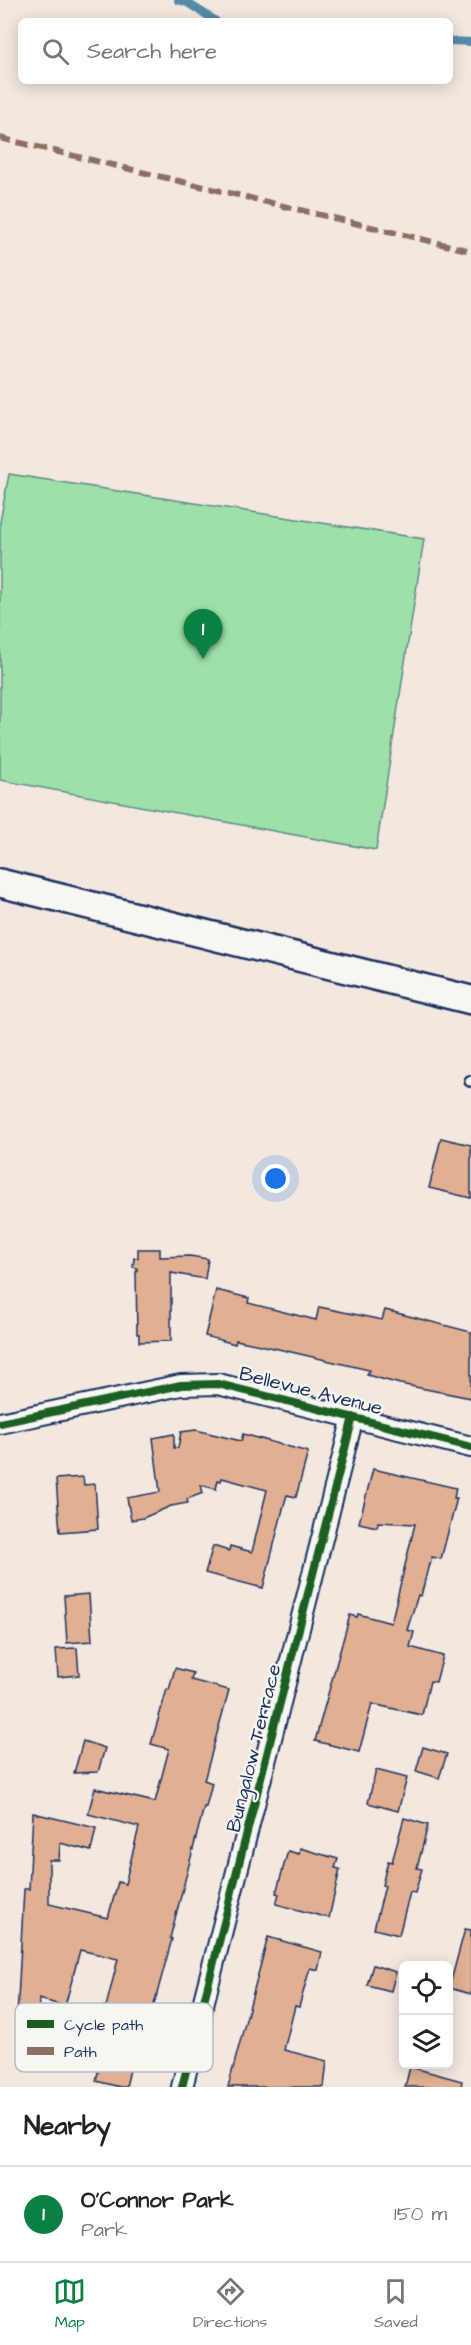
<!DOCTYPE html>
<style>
body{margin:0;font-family:"Architects Daughter",sans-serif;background:#f6f6f6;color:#222}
.controls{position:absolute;right:18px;bottom:18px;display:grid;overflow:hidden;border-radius:9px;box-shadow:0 3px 15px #0003}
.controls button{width:54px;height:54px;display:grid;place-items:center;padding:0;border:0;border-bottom:2px solid #e0e0e0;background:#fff;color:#222;font:30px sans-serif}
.you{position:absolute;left:276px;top:1179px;width:21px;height:21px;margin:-15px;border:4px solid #fff;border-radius:50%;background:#1a73e8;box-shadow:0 0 0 9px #1a73e833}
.badge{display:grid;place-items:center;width:39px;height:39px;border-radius:50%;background:#0b8043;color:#fff;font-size:20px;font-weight:700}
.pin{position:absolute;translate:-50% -50px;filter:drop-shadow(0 2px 3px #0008)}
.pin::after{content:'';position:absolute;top:32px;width:21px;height:18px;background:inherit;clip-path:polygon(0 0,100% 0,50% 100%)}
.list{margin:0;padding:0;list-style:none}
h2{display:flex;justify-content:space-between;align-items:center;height:78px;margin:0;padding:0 24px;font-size:26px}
h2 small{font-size:20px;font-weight:400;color:#767676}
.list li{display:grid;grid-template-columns:39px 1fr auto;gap:18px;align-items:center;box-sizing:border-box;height:96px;padding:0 24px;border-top:2px solid #e0e0e0}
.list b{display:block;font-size:22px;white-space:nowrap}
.list p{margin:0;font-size:20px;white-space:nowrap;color:#767676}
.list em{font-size:20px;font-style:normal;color:#767676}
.icon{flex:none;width:33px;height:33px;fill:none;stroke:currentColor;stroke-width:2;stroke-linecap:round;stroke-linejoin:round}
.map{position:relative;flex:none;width:471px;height:2087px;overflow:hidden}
.search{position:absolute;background:#fff;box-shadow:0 3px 15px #0003;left:18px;right:18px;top:18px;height:66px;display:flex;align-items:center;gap:15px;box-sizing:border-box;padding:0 21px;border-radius:9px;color:#767676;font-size:22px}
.sheet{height:174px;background:#fff}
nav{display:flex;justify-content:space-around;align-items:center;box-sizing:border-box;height:84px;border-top:2px solid #e0e0e0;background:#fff;font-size:16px;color:#767676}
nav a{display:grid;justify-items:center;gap:3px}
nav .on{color:#0b8043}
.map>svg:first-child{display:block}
.green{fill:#9ee0a9;stroke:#5c8884;stroke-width:1.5}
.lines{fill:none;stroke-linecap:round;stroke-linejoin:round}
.stream{stroke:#558aa9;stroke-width:8}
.building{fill:#e1b092;stroke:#1b2f5e;stroke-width:1.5}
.service-casing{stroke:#1b2f5e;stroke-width:14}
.minor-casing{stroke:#1b2f5e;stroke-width:24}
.secondary-casing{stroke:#1b2f5e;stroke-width:32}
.service{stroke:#f6f6f2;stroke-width:9}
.minor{stroke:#f6f6f2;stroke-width:20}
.secondary{stroke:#f6f6f2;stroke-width:27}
.quiet{stroke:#8d6e63;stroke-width:6;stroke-dasharray:12 6;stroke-linecap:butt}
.cycleway-casing{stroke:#f6f6f2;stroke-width:11}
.cycleway{stroke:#1b5e20;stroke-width:8}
.labels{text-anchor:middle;stroke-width:4.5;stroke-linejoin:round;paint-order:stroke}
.street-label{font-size:20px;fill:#1b2f5e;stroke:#f6f6f2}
.key{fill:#f6f6f2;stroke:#b4bac6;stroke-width:1.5}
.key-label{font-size:16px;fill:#1b2f5e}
</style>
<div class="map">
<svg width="471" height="2087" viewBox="0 0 471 2087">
<rect width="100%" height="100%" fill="#f2e8df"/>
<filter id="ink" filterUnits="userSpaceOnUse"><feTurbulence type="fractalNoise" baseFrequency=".0167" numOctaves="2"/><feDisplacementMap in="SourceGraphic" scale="12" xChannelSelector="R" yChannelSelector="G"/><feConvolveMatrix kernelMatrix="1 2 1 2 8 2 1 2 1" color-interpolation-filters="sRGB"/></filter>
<g filter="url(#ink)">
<polygon class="green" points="9,474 424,539 376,850 0,780 0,522"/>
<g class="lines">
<g class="stream">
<polyline points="178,0 186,2 216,21"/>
<polyline points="450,41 471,42"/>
</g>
</g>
<g class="building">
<polygon points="441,1138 471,1145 471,1198 429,1188"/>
<polygon points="138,1249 160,1249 160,1257 190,1256 208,1259 205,1279 171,1273 171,1341 139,1342 139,1334 137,1334 136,1272 137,1272 137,1268 133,1267 134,1258 138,1258"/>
<polygon points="216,1290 249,1298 248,1303 316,1320 319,1307 382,1320 385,1310 471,1332 471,1398 400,1384 367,1375 369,1370 274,1348 236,1340 235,1344 205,1336"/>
<polygon points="196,1430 241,1441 243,1434 308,1452 296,1497 287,1495 284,1505 263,1588 205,1573 213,1546 229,1551 230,1546 252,1552 267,1490 222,1478 221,1481 218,1480 216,1489 201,1485 203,1493 187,1499 188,1503 171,1506 143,1518 131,1520 127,1498 160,1492 153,1438 174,1434 174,1448 178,1448 181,1432"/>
<polygon points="373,1469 456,1488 454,1498 457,1498 441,1559 432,1557 430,1565 429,1564 421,1596 418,1595 407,1630 414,1632 410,1647 443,1656 436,1682 430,1681 422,1715 372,1704 359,1752 315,1741 350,1615 357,1617 358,1614 391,1623 415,1524 378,1522 377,1527 359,1523"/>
<polygon points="83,1477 84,1485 95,1484 98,1529 60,1532 56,1479"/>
<polygon points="89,1594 92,1641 67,1643 64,1596"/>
<polygon points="77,1648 79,1675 58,1677 56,1649"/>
<polygon points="175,1668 193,1673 191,1680 229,1690 205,1777 204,1780 212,1783 206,1807 204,1807 170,1938 172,1939 150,2019 152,2020 143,2050 135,2048 126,2087 120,2087 96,2081 105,2040 89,2035 94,2018 100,2019 104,2006 106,2007 118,1959 80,1950 65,2006 39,1999 38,2019 17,2018 24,1889 29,1889 33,1813 96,1828 91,1851 60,1843 59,1860 49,1860 49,1904 108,1918 118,1882 125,1884 139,1827 88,1814 95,1788 155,1802 169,1749 151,1744 167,1689 169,1690"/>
<polygon points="83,1741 105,1748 98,1772 74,1773"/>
<polygon points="423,1747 447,1754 439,1778 416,1771"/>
<polygon points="376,1770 407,1778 398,1811 368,1803"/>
<polygon points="404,1818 428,1825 417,1868 422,1869 415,1893 410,1892 399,1935 374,1929 385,1886 382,1885 388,1861 392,1862"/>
<polygon points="300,1848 338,1859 335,1868 340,1869 329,1918 276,1904 279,1894 276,1893 288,1851 299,1854"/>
<polygon points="465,1929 471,1930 471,1994 449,1988"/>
<polygon points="268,1937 322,1952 318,1970 310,1968 299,2007 295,2006 284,2050 327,2061 324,2087 228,2087"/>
<polygon points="373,1965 396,1972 391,1991 367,1985"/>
<polygon points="410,2067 462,2081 461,2087 405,2087"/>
</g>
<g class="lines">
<defs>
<polyline id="service" points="470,1081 471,1081"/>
<g id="minor">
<polyline points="0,1423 181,1385 218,1384 471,1447"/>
<polyline points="182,2087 353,1417"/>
</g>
<polyline id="secondary" points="0,883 471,1000"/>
</defs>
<use href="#service" class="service-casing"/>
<use href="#minor" class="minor-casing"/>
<use href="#secondary" class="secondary-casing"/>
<use href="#service" class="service"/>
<use href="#minor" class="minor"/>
<use href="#secondary" class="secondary"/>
<polyline class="quiet" points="0,138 471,251"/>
<defs>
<g id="cycleway">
<polyline points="0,1423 181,1385 218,1384 471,1447"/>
<polyline points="182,2087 353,1417"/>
</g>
</defs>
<use href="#cycleway" class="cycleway-casing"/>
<use href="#cycleway" class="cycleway"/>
</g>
</g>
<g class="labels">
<g class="street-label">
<text transform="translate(311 1390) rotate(14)" y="7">Bellevue Avenue</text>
<text transform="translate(253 1748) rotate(-76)" y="7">Bungalow Terrace</text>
</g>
</g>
<rect x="15" y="2003" width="198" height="69" rx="9" class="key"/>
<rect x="27" y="2020" width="27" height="8" fill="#1b5e20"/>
<rect x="27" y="2047" width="27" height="8" fill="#8d6e63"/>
<g class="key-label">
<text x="64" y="2030">Cycle path</text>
<text x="64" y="2057">Path</text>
</g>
</svg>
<div class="controls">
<button><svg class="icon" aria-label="locate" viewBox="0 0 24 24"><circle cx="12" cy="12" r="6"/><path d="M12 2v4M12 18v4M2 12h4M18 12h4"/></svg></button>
<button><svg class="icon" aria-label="layers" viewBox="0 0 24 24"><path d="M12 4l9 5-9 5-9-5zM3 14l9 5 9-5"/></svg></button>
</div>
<div class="you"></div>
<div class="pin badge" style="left:203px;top:659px">1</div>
<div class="search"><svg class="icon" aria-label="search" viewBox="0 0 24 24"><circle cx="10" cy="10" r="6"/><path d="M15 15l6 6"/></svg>Search here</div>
</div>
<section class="sheet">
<h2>Nearby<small></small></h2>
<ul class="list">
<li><span class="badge">1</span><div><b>O'Connor Park</b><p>Park</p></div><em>150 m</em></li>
</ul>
</section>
<nav>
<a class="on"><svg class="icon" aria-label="map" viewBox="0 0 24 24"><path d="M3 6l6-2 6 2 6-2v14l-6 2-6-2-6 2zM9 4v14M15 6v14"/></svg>Map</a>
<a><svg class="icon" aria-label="directions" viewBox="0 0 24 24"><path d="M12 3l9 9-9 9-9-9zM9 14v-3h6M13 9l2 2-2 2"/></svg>Directions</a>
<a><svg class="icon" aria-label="saved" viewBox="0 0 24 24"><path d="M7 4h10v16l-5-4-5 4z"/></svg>Saved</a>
</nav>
